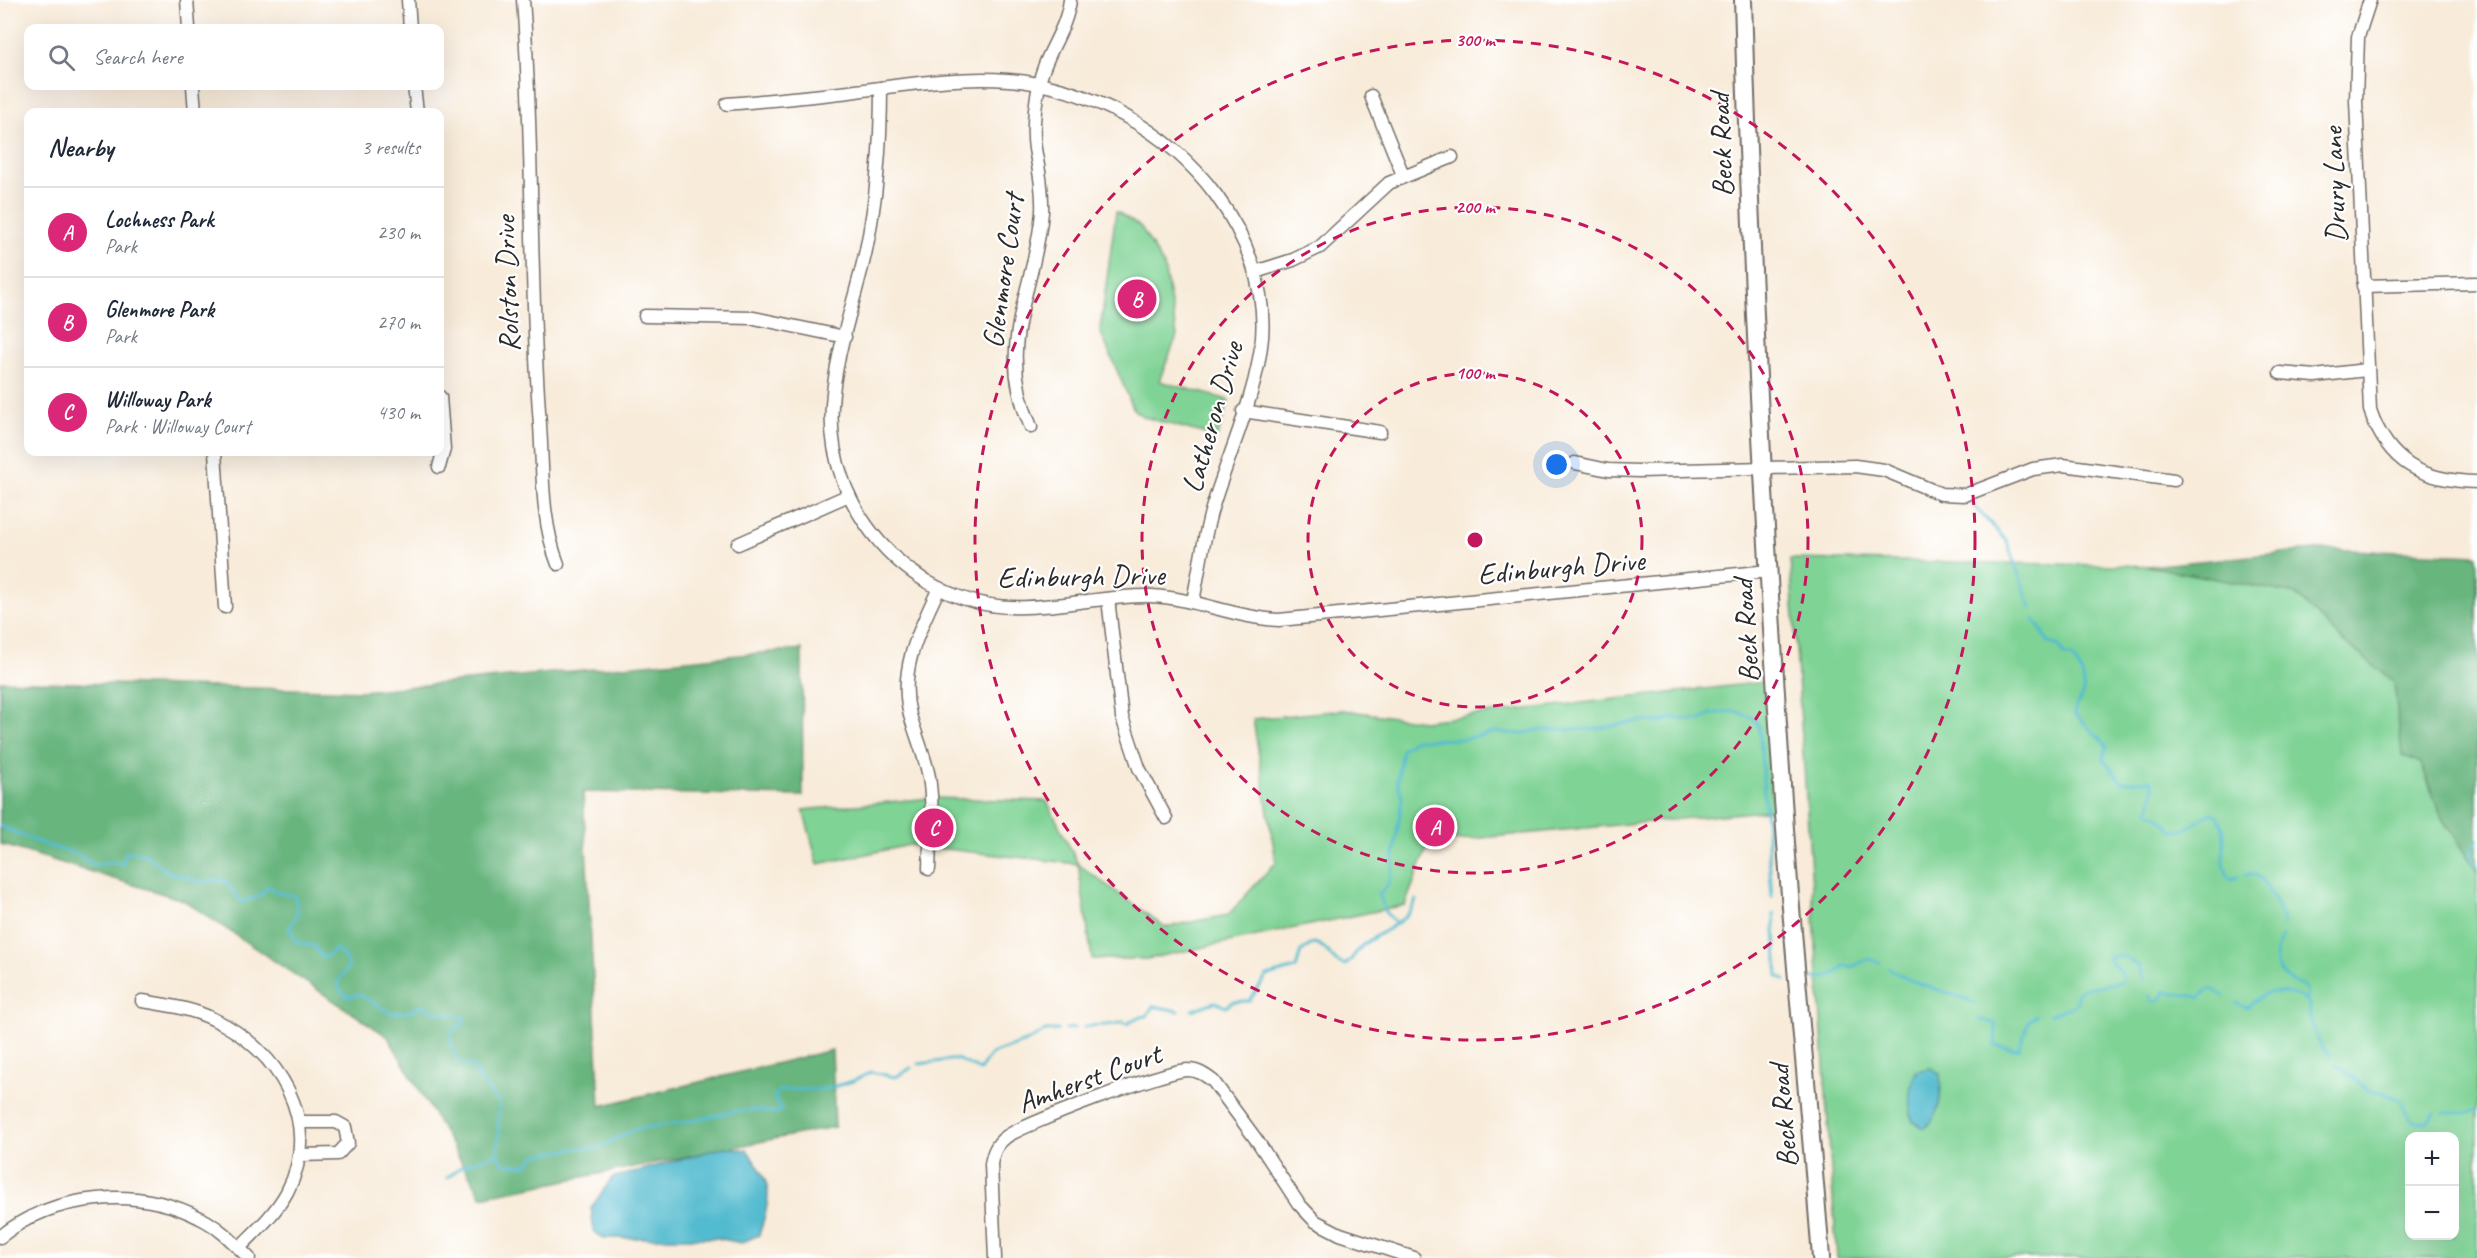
<!DOCTYPE html>
<meta charset="utf-8">
<style>
body{margin:0;font-family:Caveat,sans-serif;background:#f2f2f3;color:#1f2937}
.controls{position:absolute;right:18px;bottom:18px;display:grid;overflow:hidden;border-radius:12px;box-shadow:0 6px 24px #0002}
.controls button{width:54px;height:54px;display:grid;place-items:center;padding:0;border:0;border-bottom:2px solid #e0e1e3;background:#fff;color:#1f2937;font:30px sans-serif}
.you{position:absolute;left:1557px;top:465px;width:21px;height:21px;margin:-15px;border:4px solid #fff;border-radius:50%;background:#1a73e8;box-shadow:0 0 0 9px #1a73e833}
.badge{display:grid;place-items:center;width:39px;height:39px;border-radius:50%;background:#db2777;color:#fff;font-size:20px;font-weight:700}
.pin{position:absolute;translate:-50% -50%;border:3px solid #fff;box-shadow:0 2px 6px #0006}
.list{margin:0;padding:0;list-style:none}
h2{display:flex;justify-content:space-between;align-items:center;height:78px;margin:0;padding:0 24px;font-size:26px}
h2 small{font-size:20px;font-weight:400;color:#747a83}
.list li{display:grid;grid-template-columns:39px 1fr auto;gap:18px;align-items:center;box-sizing:border-box;height:90px;padding:0 24px;border-top:2px solid #e0e1e3}
.list b{display:block;font-size:22px;white-space:nowrap}
.list p{margin:0;font-size:20px;white-space:nowrap;color:#747a83}
.list em{font-size:20px;font-style:normal;color:#747a83}
.icon{flex:none;width:33px;height:33px;fill:none;stroke:currentColor;stroke-width:2;stroke-linecap:round;stroke-linejoin:round}
.map{position:relative;flex:none;width:2477px;height:1258px;overflow:hidden}
.search{position:absolute;background:#fff;box-shadow:0 6px 24px #0002;left:24px;top:24px;width:420px;height:66px;display:flex;align-items:center;gap:15px;box-sizing:border-box;padding:0 21px;border-radius:12px;color:#747a83;font-size:22px}
.panel{position:absolute;background:#fff;box-shadow:0 6px 24px #0002;left:24px;top:108px;width:420px;height:348px;border-radius:12px}
.map>svg:first-child{display:block}
.green{fill:#7fd395;stroke:#557f60;stroke-width:1.5;fill-rule:evenodd}
.forest{fill:#67b57e;stroke:#497054;stroke-width:1.5}
.water{fill:#52bbcf;stroke:#3e737d;stroke-width:1.5}
.lines{fill:none;stroke-linecap:round;stroke-linejoin:round}
.stream{stroke:#52bbcf;stroke-width:3}
.minor-casing{stroke:#736e68;stroke-width:15}
.secondary-casing{stroke:#736e68;stroke-width:20}
.minor{stroke:#fff;stroke-width:12}
.secondary{stroke:#fff;stroke-width:16}
.ring{fill:none;stroke:#c2185b;stroke-width:3;stroke-dasharray:10 8}
.labels{text-anchor:middle;stroke-width:4.5;stroke-linejoin:round;paint-order:stroke}
.street-label{font-size:30px;fill:#2b2b2b;stroke:#fff}
.centre{fill:#c2185b;stroke:#fff;stroke-width:3}
.ring-label{font-size:18px;text-anchor:middle;font-weight:bold;fill:#c2185b;stroke:#fff;stroke-width:4.5;stroke-linejoin:round;paint-order:stroke}
</style>
<div class="map">
<svg width="2477" height="1258" viewBox="0 0 2477 1258">
<rect width="100%" height="100%" fill="#fff"/>
<filter id="ink" filterUnits="userSpaceOnUse"><feTurbulence type="fractalNoise" baseFrequency=".0167" numOctaves="2"/><feDisplacementMap in="SourceGraphic" scale="12" xChannelSelector="R" yChannelSelector="G"/><feConvolveMatrix kernelMatrix="1 2 1 2 8 2 1 2 1" color-interpolation-filters="sRGB"/></filter>
<filter id="wash" filterUnits="userSpaceOnUse"><feTurbulence type="fractalNoise" baseFrequency=".008" numOctaves="4" result="noise"/><feDisplacementMap in="SourceGraphic" scale="24" xChannelSelector="R" yChannelSelector="G"/><feGaussianBlur stdDeviation="1.35" result="paint"/><feColorMatrix in="noise" values="0 0 0 0 0 0 0 0 0 0 0 0 0 0 0 0 0 1.4 0 .05"/><feComposite in="paint" operator="in"/></filter>
<g filter="url(#wash)">
<rect width="100%" height="100%" fill="#f8ebd9"/>
<g class="green">
<polygon points="1116,211 1141,227 1164,266 1177,336 1159,381 1229,400 1217,437 1144,417 1134,410 1100,331"/>
<path d="M1790,559L2477,572V1258H1837ZM2410,1136H2454V1236H2410Z"/>
<polygon points="1764,682 1773,810 1429,843 1405,905 1147,959 1092,959 1078,864 910,845 818,864 803,810 931,798 1047,801 1078,864 1165,927 1228,915 1276,862 1253,719 1343,710 1423,721"/>
</g>
<g class="forest">
<polygon points="2324,549 2477,555 2477,871 2439,812 2421,763 2402,755 2394,682 2343,641 2295,594 2148,566"/>
<polygon points="802,649 803,796 583,792 600,1106 832,1050 835,1127 482,1197 388,1037 183,900 0,844 0,681 362,691"/>
</g>
<g class="water">
<path d="M1931,1068L1940,1074C1942,1094 1941,1116 1925,1128L1913,1122C1908,1106 1908,1084 1917,1071Z"/>
<path d="M725,1147L747,1150C773,1185 772,1194 759,1235L741,1243L717,1238H604L594,1232L591,1208L612,1178Z"/>
</g>
<g class="lines">
<g class="stream">
<polyline points="1973,505 2006,540 2031,608"/>
<path d="M2034,619L2049,643L2059,646L2064,655L2072,657C2081,669 2088,682 2081,697C2078,704 2074,705 2075,714L2107,746L2103,759L2122,782L2151,780L2154,788L2149,811L2161,818L2173,831L2184,830L2211,813L2217,815C2232,835 2216,860 2230,879L2238,877"/>
<polyline points="0,826 43,844 77,854 94,865 115,862 122,865 126,852 145,854 168,872 202,882 215,880 225,881 242,902 260,896 268,886 276,892 295,896 298,914 289,929 294,935 295,942 314,946 322,957 328,956 334,949 343,955 349,966 337,984 343,994 350,997 359,994 390,1013 407,1012 425,1005 431,1011 464,1017 465,1022 451,1032 450,1040 457,1059 463,1065 473,1066 482,1083 499,1102 498,1153 502,1163 526,1166 536,1155 578,1148 598,1148 635,1129 691,1121 735,1111 757,1110 777,1113 782,1109 774,1096 780,1090 825,1089 853,1081 871,1072 896,1077 911,1068"/>
<polyline points="2477,842 2470,855 2477,866"/>
<path d="M2245,874C2250,874 2255,873 2259,877C2267,885 2283,914 2283,925"/>
<polyline points="1774,914 1778,976 1785,980"/>
<polyline points="1396,923 1385,912 1379,893 1387,887 1391,877 1402,797 1397,781 1402,749 1415,740 1464,739 1498,732 1520,734 1539,730 1595,729 1640,721 1660,722 1673,718 1701,720 1711,714 1735,711 1753,718 1759,726 1772,897"/>
<path d="M2282,937C2269,965 2276,975 2305,987L2307,992L2305,1000"/>
<path d="M1889,968C1915,987 1945,989 1974,1003"/>
<path d="M1810,978C1823,980 1837,975 1845,965L1852,967L1868,959L1880,962"/>
<path d="M2149,996L2155,1002L2161,999L2165,991C2177,997 2189,992 2200,998L2206,991L2212,989L2224,996"/>
<path d="M2236,1003L2247,1008C2251,1005 2254,1001 2258,998C2272,987 2297,993 2309,1003C2309,1021 2317,1046 2330,1055"/>
<path d="M1192,1010L1215,1002L1226,1007L1232,1002L1249,1001L1267,976L1296,968L1301,951L1314,943C1328,945 1331,963 1345,965C1353,960 1356,950 1364,944C1381,931 1409,922 1416,900"/>
<polyline points="2050,1015 2077,1004 2077,993 2081,989 2121,982 2123,979 2121,972 2109,960 2109,957 2123,956 2139,966 2143,980"/>
<polyline points="1979,1019 1996,1024 1995,1046 2019,1049 2029,1021 2036,1015"/>
<path d="M1084,1027C1097,1024 1111,1027 1122,1022L1127,1024L1136,1018L1147,1016L1153,1006L1179,1011"/>
<polyline points="1066,1029 1074,1028"/>
<polyline points="919,1064 957,1059 980,1070 991,1054 1028,1041 1045,1031 1058,1030"/>
<polyline points="2337,1065 2371,1092 2382,1092 2401,1100 2407,1114 2414,1122 2427,1122 2435,1113"/>
<polyline points="2444,1113 2467,1113 2477,1110"/>
<polyline points="447,1178 462,1166 498,1153"/>
</g>
</g>
</g>
<g filter="url(#ink)">
<g class="lines">
<defs>
<g id="minor">
<polyline points="187,0 189,28"/>
<polyline points="408,0 410,28"/>
<path d="M523,0C534,141 529,283 540,425C543,471 541,521 558,564"/>
<path d="M2370,0L2358,37L2356,101L2370,410C2388,463 2423,481 2477,482"/>
<polyline points="193,86 195,112"/>
<polyline points="414,86 417,112"/>
<path d="M881,88C881,141 877,198 866,250C855,301 835,353 832,405C825,507 908,603 1011,607C1057,609 1104,595 1151,596C1195,598 1235,618 1279,620L1769,571"/>
<polyline points="1371,96 1403,175"/>
<path d="M727,104C770,100 813,97 856,91C906,85 958,76 1008,80C1088,86 1169,131 1216,195C1246,236 1266,286 1262,338C1257,395 1227,457 1211,512C1203,541 1199,572 1193,601"/>
<polyline points="1255,272 1293,260 1320,247 1389,183 1452,157"/>
<polyline points="2363,286 2477,283"/>
<polyline points="645,316 754,318 845,337"/>
<polyline points="2280,373 2315,376 2366,370"/>
<polyline points="1243,411 1380,432"/>
<path d="M1031,427C994,343 1035,293 1042,212C1043,191 1039,170 1035,149C1032,129 1035,105 1039,85C1044,55 1066,32 1070,0"/>
<polyline points="215,452 225,607"/>
<polyline points="1575,463 1608,470 1639,471 1855,466 1884,470 1941,494 1965,495 2033,469 2063,465 2174,480"/>
<polyline points="439,467 444,449 440,397"/>
<polyline points="738,544 849,495"/>
<polyline points="1108,599 1122,717 1139,768 1166,818"/>
<path d="M929,869C930,838 934,808 929,777C925,756 916,736 910,715C898,669 920,629 939,588"/>
<path d="M142,1001C166,1005 191,1008 213,1019C278,1049 324,1122 287,1192C275,1214 257,1230 239,1248"/>
<polyline points="299,1122 336,1122 345,1127 348,1143 338,1154 299,1155"/>
<path d="M0,1237C54,1193 138,1186 200,1218C219,1227 234,1243 249,1258"/>
<path d="M995,1258L991,1164C993,1153 996,1144 1006,1137C1024,1124 1169,1069 1188,1070C1198,1070 1205,1075 1213,1081L1258,1142L1298,1203L1315,1221L1340,1234L1414,1258"/>
</g>
<path id="secondary" d="M1743,0C1751,277 1766,553 1785,829C1795,972 1810,1115 1821,1258"/>
</defs>
<use href="#minor" class="minor-casing"/>
<use href="#secondary" class="secondary-casing"/>
<use href="#minor" class="minor"/>
<use href="#secondary" class="secondary"/>
</g>
</g>
<g class="ring">
<circle cx="1475" cy="540" r="167"/>
<circle cx="1475" cy="540" r="333"/>
<circle cx="1475" cy="540" r="500"/>
</g>
<g class="labels">
<g class="street-label">
<text transform="translate(1721 145) rotate(-92)" y="10">Beck Road</text>
<text transform="translate(2334 185) rotate(-92)" y="10">Drury Lane</text>
<text transform="translate(1003 271) rotate(-82)" y="10">Glenmore Court</text>
<text transform="translate(507 284) rotate(-92)" y="10">Rolston Drive</text>
<text transform="translate(1212 417) rotate(-74)" y="10">Latheron Drive</text>
<text transform="translate(1561 567) rotate(-5)" y="10">Edinburgh Drive</text>
<text transform="translate(1081 576) rotate(-1)" y="10">Edinburgh Drive</text>
<text transform="translate(1746 631) rotate(-94)" y="10">Beck Road</text>
<text transform="translate(1089 1078) rotate(-20)" y="10">Amherst Court</text>
<text transform="translate(1783 1116) rotate(-95)" y="10">Beck Road</text>
</g>
</g>
<circle cx="1475" cy="540" r="9" class="centre"/>
<g class="ring-label">
<text x="1475" y="46">300 m</text>
<text x="1475" y="213">200 m</text>
<text x="1475" y="379">100 m</text>
</g>
</svg>
<div class="controls">
<button>+</button>
<button>−</button>
</div>
<div class="you"></div>
<div class="pin badge" style="left:1435px;top:827px">A</div>
<div class="pin badge" style="left:1137px;top:299px">B</div>
<div class="pin badge" style="left:934px;top:828px">C</div>
<div class="search"><svg class="icon" aria-label="search" viewBox="0 0 24 24"><circle cx="10" cy="10" r="6"/><path d="M15 15l6 6"/></svg>Search here</div>
<section class="panel">
<h2>Nearby<small>3 results</small></h2>
<ul class="list">
<li><span class="badge">A</span><div><b>Lochness Park</b><p>Park</p></div><em>230 m</em></li>
<li><span class="badge">B</span><div><b>Glenmore Park</b><p>Park</p></div><em>270 m</em></li>
<li><span class="badge">C</span><div><b>Willoway Park</b><p>Park · Willoway Court</p></div><em>430 m</em></li>
</ul>
</section>
</div>
